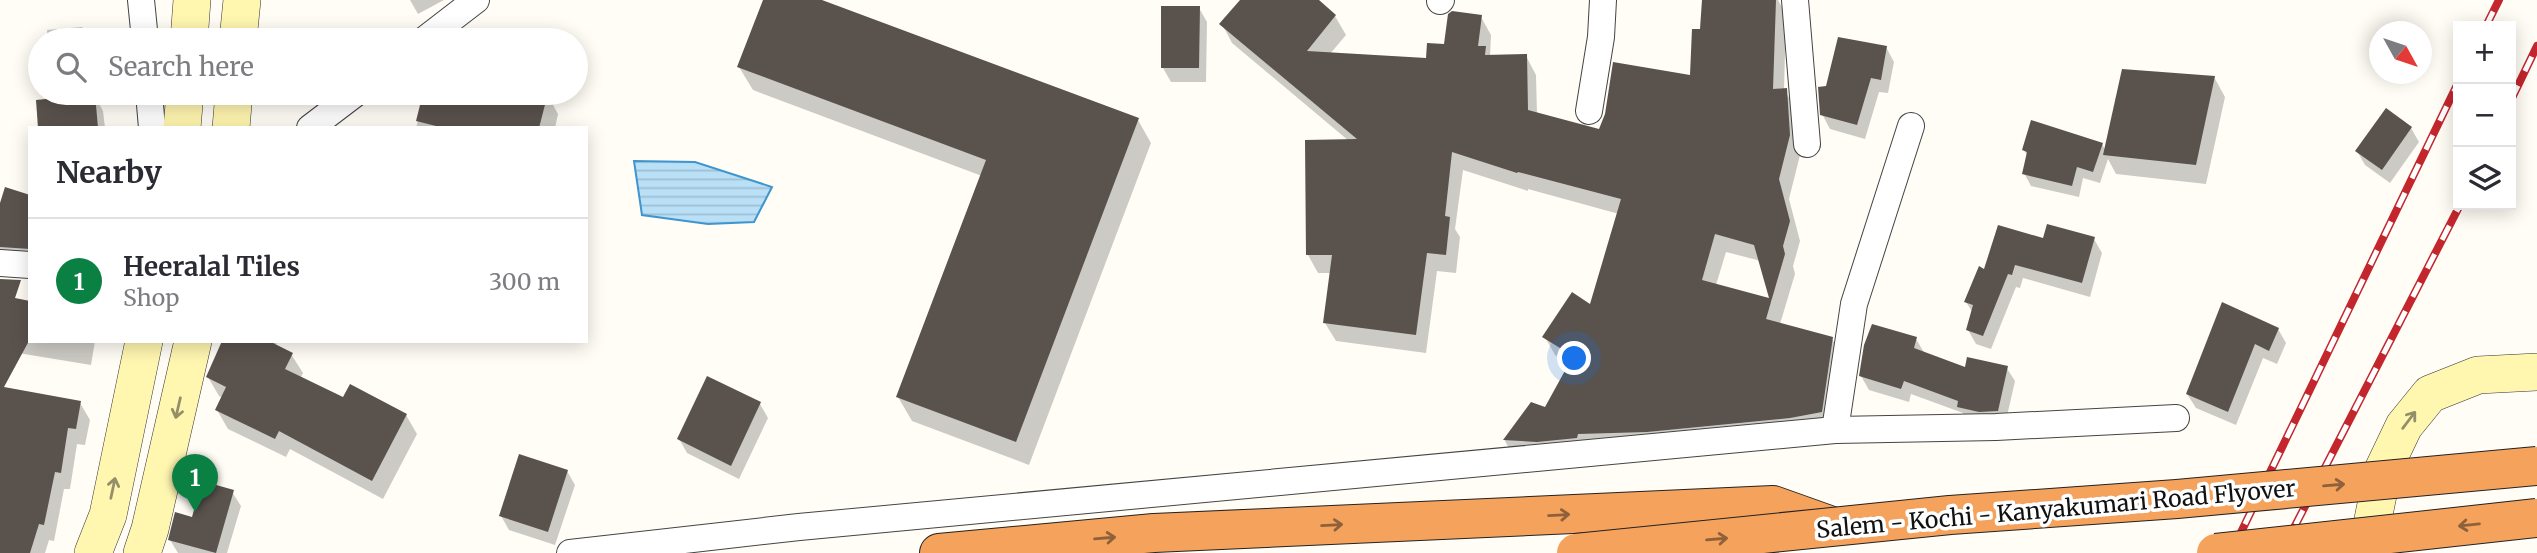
<!DOCTYPE html>
<meta charset="utf-8">
<style>
body{margin:0;font-family:Merriweather,serif;background:#f7f7f7;color:#2b2b33}
.controls{position:absolute;right:21px;top:21px;display:grid;overflow:hidden;border-radius:0px;box-shadow:0 4px 18px #0003}
.controls button{width:63px;height:63px;display:grid;place-items:center;padding:0;border:0;border-bottom:2px solid #e1e1e2;background:#fff;color:#2b2b33;font:35px sans-serif}
.compass{position:absolute;left:2369px;top:21px;width:63px;height:63px;border-radius:50%;background:#fff;box-shadow:0 4px 18px #0003;rotate:130deg}
.you{position:absolute;left:1575px;top:359px;width:24px;height:24px;margin:-18px;border:5px solid #fff;border-radius:50%;background:#1a73e8;box-shadow:0 0 0 10px #1a73e833}
.badge{display:grid;place-items:center;width:46px;height:46px;border-radius:50%;background:#0b8043;color:#fff;font-size:23px;font-weight:700}
.pin{position:absolute;translate:-50% -58px;filter:drop-shadow(0 2px 4px #0008)}
.pin::after{content:'';position:absolute;top:37px;width:24px;height:21px;background:inherit;clip-path:polygon(0 0,100% 0,50% 100%)}
.list{margin:0;padding:0;list-style:none}
h2{display:flex;justify-content:space-between;align-items:center;height:91px;margin:0;padding:0 28px;font-size:30px}
h2 small{font-size:23px;font-weight:400;color:#7c7c81}
.list li{display:grid;grid-template-columns:46px 1fr auto;gap:21px;align-items:center;box-sizing:border-box;height:126px;padding:0 28px;border-top:2px solid #e1e1e2}
.list b{display:block;font-size:26px;white-space:nowrap}
.list p{margin:0;font-size:23px;white-space:nowrap;color:#7c7c81}
.list em{font-size:23px;font-style:normal;color:#7c7c81}
.icon{flex:none;width:38px;height:38px;fill:none;stroke:currentColor;stroke-width:2;stroke-linecap:round;stroke-linejoin:round}
.map{position:relative;flex:none;width:2537px;height:553px;overflow:hidden}
.search{position:absolute;background:#fff;box-shadow:0 4px 18px #0003;left:28px;top:28px;width:560px;height:77px;display:flex;align-items:center;gap:18px;box-sizing:border-box;padding:0 24px;border-radius:38px;color:#7c7c81;font-size:26px}
.panel{position:absolute;background:#fff;box-shadow:0 4px 18px #0003;left:28px;top:126px;width:560px;height:217px;border-radius:0px}
.map>svg:first-child{display:block}
.water{fill:url(#water-rules);stroke:#3f96cf;stroke-width:2}
.shadow{fill:#0003;fill-rule:evenodd}
.building{fill:#5a524d;fill-rule:evenodd}
.lines{fill:none;stroke-linecap:round;stroke-linejoin:round}
.street-casing{stroke:#444;stroke-width:28}
.secondary-casing{stroke:#333;stroke-width:38}
.highway-casing{stroke:#222;stroke-width:40}
.street{stroke:#fff;stroke-width:26}
.secondary{stroke:#fff6b0;stroke-width:37}
.highway{stroke:#f5a25d;stroke-width:38}
.rail-casing{stroke:#c4262e;stroke-width:8}
.rail{stroke:#fff;stroke-width:5;stroke-dasharray:16;stroke-linecap:butt}
.highway-bridge-casing{stroke:#222;stroke-width:40;stroke-linecap:butt}
.highway-bridge{stroke:#f5a25d;stroke-width:38}
.oneway{stroke:#948f68}
.oneway2{stroke:#8e613b}
.labels{text-anchor:middle;stroke-width:7;stroke-linejoin:round;paint-order:stroke}
.street-label{font-size:23px;fill:#111;stroke:#fff}
</style>
<div class="map">
<svg width="2537" height="553" viewBox="0 0 2537 553">
<defs>
<pattern id="water-rules" width="6" height="5" patternUnits="userSpaceOnUse" patternTransform="scale(1.75)"><rect width="6" height="5" fill="#b9e0f7"/><path d="M0 2.5h6" fill="none" stroke="#9ebfd3"/></pattern>
</defs>
<rect width="100%" height="100%" fill="#fffdf5"/>
<polygon class="water" points="634,161 695,162 772,187 754,222 708,224 642,215"/>
<g class="shadow">
<polygon points="410,0 444,0 418,14"/>
<polygon points="764,0 817,0 1138,120 1151,143 1029,465 912,421 898,397 982,176 753,90 739,67"/>
<path d="M1242,0H1316L1335,16L1346,35L1330,54L1427,60L1481,17L1491,35L1490,57L1526,56L1536,75L1537,114L1601,131L1692,77L1702,31L1704,0H1778L1786,15L1784,90L1796,108L1800,155L1789,199L1800,241L1793,266L1795,274L1780,324L1832,339L1843,357L1832,430L1515,459L1505,441L1532,404L1546,409L1570,365L1555,355L1545,337L1591,307L1619,214L1528,189V191L1463,170L1455,229L1460,237L1456,273L1437,271L1426,353L1336,341L1325,323L1331,273H1318L1308,255L1349,141L1232,43L1222,24ZM1726,252L1761,261L1772,301L1716,285Z"/>
<polygon points="1163,8 1199,8 1207,22 1206,82 1171,82 1163,68"/>
<polygon points="82,27 90,40 48,40 47,30"/>
<polygon points="1886,47 1894,62 1888,93 1879,92 1865,139 1830,129 1822,114 1827,88"/>
<polygon points="2214,77 2225,97 2206,184 2116,174 2108,159 2100,183 2083,178 2079,197 2031,186 2024,173 2028,157 2024,150 2102,144 2106,151"/>
<polygon points="53,93 97,93 98,102 103,111 105,128 40,128 54,100"/>
<polygon points="425,93 540,93 547,94 558,114 555,128 416,128"/>
<polygon points="2386,111 2411,128 2419,142 2390,183 2365,165 2357,151"/>
<polygon points="30,197 30,264 0,256 0,208"/>
<polygon points="2094,239 2102,253 2090,297 2023,278 2020,288 2016,287 1991,349 1976,344 1968,330 1973,313 1966,302 1985,271 2044,240"/>
<polygon points="0,302 30,307 30,341 95,341 91,365 0,350"/>
<polygon points="2223,304 2278,329 2286,343 2277,364 2263,358 2236,425 2196,408 2187,394"/>
<polygon points="1916,339 1925,354 1967,369 2006,367 2015,381 2005,425 1967,421 1963,413 1911,394 1909,402 1869,390 1861,376"/>
<polygon points="225,341 278,341 275,346 291,354 303,373 301,377 344,399 406,415 417,434 383,499 290,449 286,457 228,429 217,410 223,398 219,396 208,377"/>
<polygon points="0,389 80,403 90,420 85,445 77,444 70,489 64,489 54,541 49,540 45,553 0,553"/>
<polygon points="760,404 768,418 739,479 687,453 679,439"/>
<polygon points="567,471 575,485 555,545 509,530 501,516"/>
<polygon points="232,492 241,506 227,553 178,553 170,540 193,519"/>
</g>
<g class="building">
<polygon points="763,0 822,0 1139,118 1016,442 896,397 986,160 737,67"/>
<path d="M1240,0H1319L1336,15L1307,51L1426,58L1427,43L1444,44L1448,14L1452,11L1482,15L1478,46H1486L1485,55L1527,54L1528,110L1599,129L1605,114L1613,62L1690,75L1692,29H1700L1702,0H1776L1773,89L1787,88L1790,135L1779,179L1790,221L1783,246L1785,254L1766,319L1833,337L1822,412L1790,418L1647,432L1578,434L1577,438L1537,442L1503,440L1531,402L1545,407L1573,356L1542,337L1572,292L1590,304L1621,199L1518,172L1517,173L1452,152L1445,216L1450,217L1446,255L1427,253L1416,335L1323,323L1332,255H1306L1305,140L1357,139L1219,24ZM1715,234L1754,245L1769,298L1702,280Z"/>
<polygon points="1161,6 1200,6 1199,68 1161,68"/>
<polygon points="1838,37 1887,46 1881,80 1871,78 1857,125 1820,115 1818,87 1826,86"/>
<polygon points="2122,69 2215,76 2196,165 2103,155"/>
<polygon points="423,93 548,93 539,128 444,128 416,121"/>
<polygon points="95,94 98,128 38,128 36,100"/>
<polygon points="2386,108 2412,127 2382,170 2355,151"/>
<polygon points="2031,120 2103,143 2093,172 2077,167 2072,186 2022,174 2027,152 2022,150"/>
<polygon points="5,187 30,195 30,249 0,247 0,203"/>
<polygon points="2047,224 2095,237 2082,283 2015,265 2012,275 2008,274 1983,336 1966,330 1973,305 1964,302 1979,266 1984,269 1998,225 2043,238"/>
<polygon points="0,279 21,280 15,298 30,301 30,339 4,387 81,401 76,429 68,428 61,473 55,472 44,525 39,524 30,553 0,553"/>
<polygon points="2222,302 2279,328 2269,351 2255,344 2228,412 2186,394"/>
<polygon points="1872,324 1917,337 1914,348 1965,367 1967,357 2008,366 1998,411 1979,412 1957,407 1958,401 1904,381 1901,389 1859,376 1864,345"/>
<polygon points="222,341 269,341 293,353 285,369 343,397 350,384 407,414 372,481 279,431 275,439 215,410 226,387 206,377"/>
<polygon points="707,376 761,402 731,466 677,439"/>
<polygon points="519,454 568,470 548,532 499,516"/>
<polygon points="202,481 234,490 216,553 168,540 175,512 192,517"/>
</g>
<g class="lines">
<defs>
<g id="street">
<polyline points="141,0 145,40"/>
<polyline points="1795,0 1807,144"/>
<polyline points="1440,1 1441,0"/>
<polyline points="424,40 476,0"/>
<polyline points="149,93 152,128"/>
<polyline points="1589,111 1601,37 1603,0"/>
<polyline points="310,128 356,93"/>
<polyline points="0,263 30,265"/>
<polyline points="1835,430 1854,304 1911,126"/>
<polyline points="570,553 799,527 1835,430 1996,427 2176,418"/>
</g>
<g id="secondary">
<polyline points="189,40 192,0"/>
<polyline points="238,40 242,0"/>
<polyline points="182,128 185,93"/>
<polyline points="231,128 234,93"/>
<polyline points="93,553 108,515 144,341"/>
<polyline points="142,553 150,529 193,341"/>
<polyline points="2372,553 2368,544 2383,470 2404,426 2430,394 2478,375 2537,372"/>
</g>
<polyline id="highway" points="939,553 1154,533 1773,505 1832,526"/>
</defs>
<use href="#street" class="street-casing"/>
<use href="#secondary" class="secondary-casing"/>
<use href="#highway" class="highway-casing"/>
<use href="#street" class="street"/>
<use href="#secondary" class="secondary"/>
<use href="#highway" class="highway"/>
<defs>
<g id="rail">
<polyline points="2486,26 2499,0"/>
<polyline points="2511,100 2537,46"/>
<polyline points="2231,553 2458,83"/>
<polyline points="2281,553 2460,205"/>
</g>
</defs>
<use href="#rail" class="rail-casing"/>
<use href="#rail" class="rail"/>
<defs>
<g id="highway-bridge">
<polyline points="1576,553 1950,515 2177,499 2537,466"/>
<polyline points="2216,553 2537,518"/>
</g>
</defs>
<use href="#highway-bridge" class="highway-bridge-casing"/>
<use href="#highway-bridge" class="highway-bridge"/>
</g>
<defs><path id="oneway-shaft" d="M-6 0H5M1.5-3L5.5 0L1.5 3" fill="none" stroke-width="1.6" stroke-linecap="round" stroke-linejoin="round" transform="scale(1.75)"/></defs>
<g class="oneway">
<use href="#oneway-shaft" transform="translate(178 408) rotate(103)"/>
<use href="#oneway-shaft" transform="translate(2409 420) rotate(-53)"/>
<use href="#oneway-shaft" transform="translate(113 488) rotate(-78)"/>
</g>
<g class="oneway2">
<use href="#oneway-shaft" transform="translate(2334 485) rotate(-5)"/>
<use href="#oneway-shaft" transform="translate(1559 515) rotate(-3)"/>
<use href="#oneway-shaft" transform="translate(1332 525) rotate(-3)"/>
<use href="#oneway-shaft" transform="translate(2469 525) rotate(174)"/>
<use href="#oneway-shaft" transform="translate(1105 538) rotate(-5)"/>
<use href="#oneway-shaft" transform="translate(1717 539) rotate(-5)"/>
</g>
<g class="labels">
<g class="street-label">
<text transform="translate(2056 509) rotate(-5)" y="8">Salem - Kochi - Kanyakumari Road Flyover</text>
</g>
</g>
</svg>
<div class="controls">
<button>+</button>
<button>−</button>
<button><svg class="icon" aria-label="layers" viewBox="0 0 24 24"><path d="M12 4l9 5-9 5-9-5zM3 14l9 5 9-5"/></svg></button>
</div>
<svg class="compass" viewBox="-18 -18 36 36"><path d="M0-13l5 13h-10z" fill="#e53935"/><path d="M0 13l5-13h-10z" fill="#7c7c81"/></svg>
<div class="you"></div>
<div class="pin badge" style="left:195px;top:512px">1</div>
<div class="search"><svg class="icon" aria-label="search" viewBox="0 0 24 24"><circle cx="10" cy="10" r="6"/><path d="M15 15l6 6"/></svg>Search here</div>
<section class="panel">
<h2>Nearby<small></small></h2>
<ul class="list">
<li><span class="badge">1</span><div><b>Heeralal Tiles</b><p>Shop</p></div><em>300 m</em></li>
</ul>
</section>
</div>
